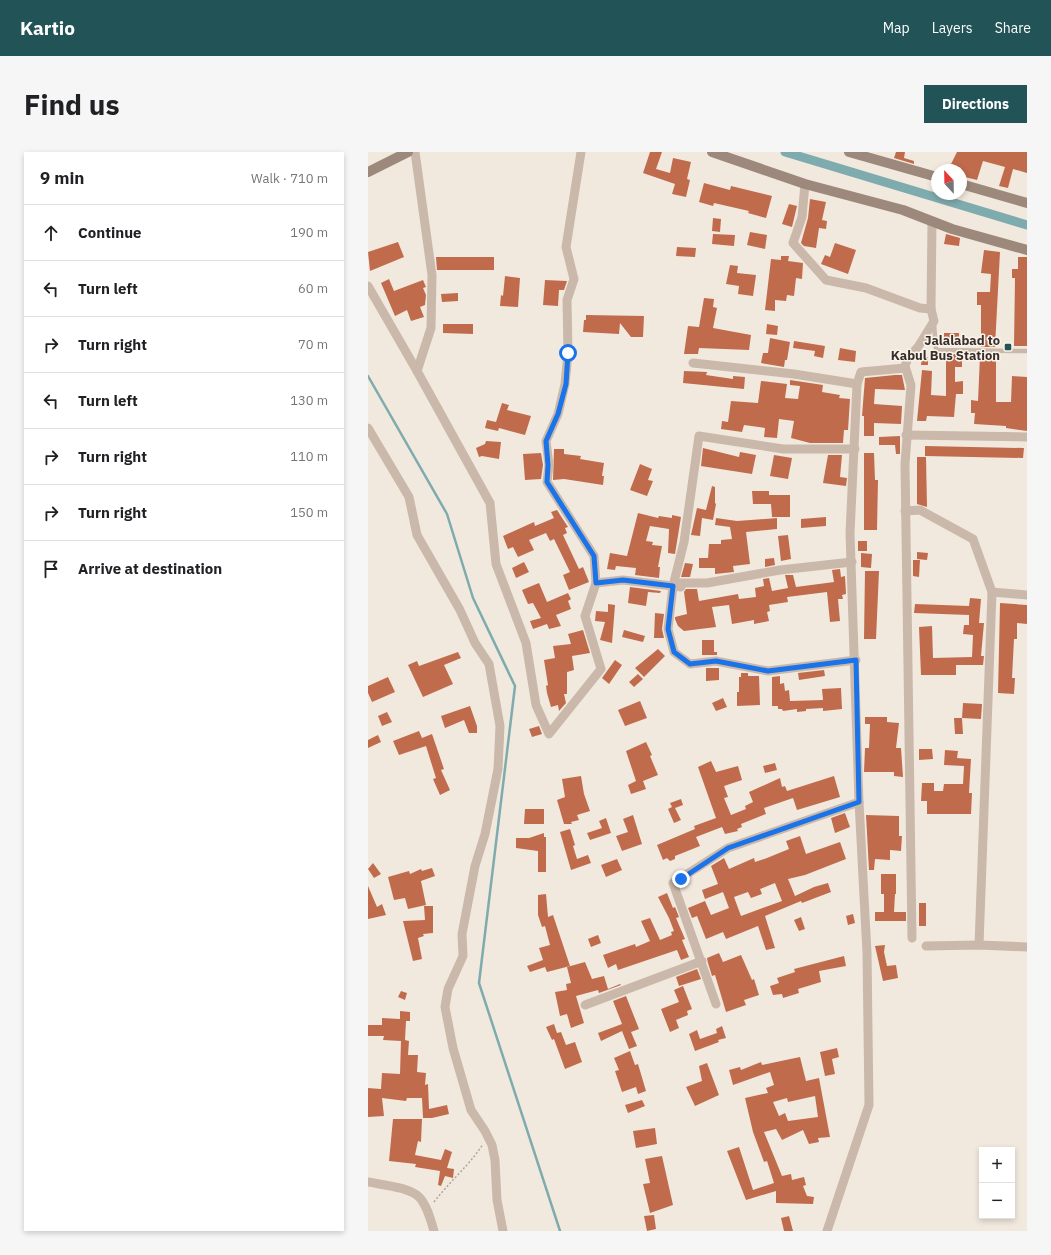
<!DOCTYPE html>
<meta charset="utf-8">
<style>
body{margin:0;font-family:"IBM Plex Sans",sans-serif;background:#f6f6f6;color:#202124}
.controls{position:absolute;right:12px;bottom:12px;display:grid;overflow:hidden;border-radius:0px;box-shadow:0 2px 6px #0003}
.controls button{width:36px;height:36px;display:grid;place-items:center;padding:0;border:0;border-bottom:1px solid #e0e0e0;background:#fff;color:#202124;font:20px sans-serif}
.compass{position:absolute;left:563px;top:12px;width:36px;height:36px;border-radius:50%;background:#fff;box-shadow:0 2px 6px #0003;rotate:338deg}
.stop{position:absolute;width:12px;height:12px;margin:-9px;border:3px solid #1a73e8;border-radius:50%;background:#fff}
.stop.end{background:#1a73e8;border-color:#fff;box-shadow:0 1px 4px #0008}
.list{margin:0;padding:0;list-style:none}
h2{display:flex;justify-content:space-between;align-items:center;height:52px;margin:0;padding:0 16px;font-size:17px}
h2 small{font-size:13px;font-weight:400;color:#757577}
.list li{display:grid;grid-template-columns:26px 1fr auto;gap:12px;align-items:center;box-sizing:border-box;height:56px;padding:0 16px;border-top:1px solid #e0e0e0}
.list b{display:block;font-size:15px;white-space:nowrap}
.list em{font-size:13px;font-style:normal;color:#757577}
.icon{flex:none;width:22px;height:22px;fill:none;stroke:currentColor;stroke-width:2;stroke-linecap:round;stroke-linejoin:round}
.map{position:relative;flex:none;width:659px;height:1079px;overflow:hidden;border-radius:0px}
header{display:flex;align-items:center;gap:24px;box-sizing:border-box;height:56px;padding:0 20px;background:#215357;color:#fff}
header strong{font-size:19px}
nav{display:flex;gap:22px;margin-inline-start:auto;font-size:14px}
.intro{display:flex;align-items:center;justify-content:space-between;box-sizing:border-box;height:96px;padding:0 24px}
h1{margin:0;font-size:28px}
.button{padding:10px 18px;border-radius:0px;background:#215357;color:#fff;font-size:14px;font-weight:700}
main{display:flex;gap:24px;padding:0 24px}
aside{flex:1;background:#fff;border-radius:0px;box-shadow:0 2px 6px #0003}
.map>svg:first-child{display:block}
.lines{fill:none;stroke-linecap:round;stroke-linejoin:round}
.stream{stroke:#7eabae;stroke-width:2.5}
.canal{stroke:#7eabae;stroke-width:9}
.building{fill:#c16b4d;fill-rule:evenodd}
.path{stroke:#b5a395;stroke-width:1.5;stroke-dasharray:2 2;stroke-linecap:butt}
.lane{stroke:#cab9ab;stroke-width:4.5}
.street{stroke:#cab9ab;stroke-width:9}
.secondary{stroke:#9d897c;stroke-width:10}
.route{stroke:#1a73e8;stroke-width:5}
.poi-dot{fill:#215357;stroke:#f9f3eb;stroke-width:1.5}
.labels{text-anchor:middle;stroke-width:3;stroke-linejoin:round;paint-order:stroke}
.poi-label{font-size:13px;font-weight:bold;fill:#372e2a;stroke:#f9f3eb;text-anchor:end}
</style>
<header>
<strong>Kartio</strong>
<nav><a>Map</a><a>Layers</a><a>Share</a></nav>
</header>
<div class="intro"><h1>Find us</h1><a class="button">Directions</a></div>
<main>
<aside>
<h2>9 min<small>Walk · 710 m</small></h2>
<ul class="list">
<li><svg class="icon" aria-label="ahead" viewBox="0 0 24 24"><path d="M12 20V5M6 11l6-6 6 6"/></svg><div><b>Continue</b></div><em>190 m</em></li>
<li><svg class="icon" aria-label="left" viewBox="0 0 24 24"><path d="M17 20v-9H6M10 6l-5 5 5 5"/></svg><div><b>Turn left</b></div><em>60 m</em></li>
<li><svg class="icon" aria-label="right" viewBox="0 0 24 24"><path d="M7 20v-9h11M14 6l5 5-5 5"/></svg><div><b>Turn right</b></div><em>70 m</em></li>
<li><svg class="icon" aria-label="left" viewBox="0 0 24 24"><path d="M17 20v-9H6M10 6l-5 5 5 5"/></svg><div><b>Turn left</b></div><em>130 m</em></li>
<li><svg class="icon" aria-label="right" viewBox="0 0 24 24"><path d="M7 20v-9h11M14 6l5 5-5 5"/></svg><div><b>Turn right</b></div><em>110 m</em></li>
<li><svg class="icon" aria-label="right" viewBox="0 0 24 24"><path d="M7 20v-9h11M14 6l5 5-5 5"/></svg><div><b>Turn right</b></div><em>150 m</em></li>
<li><svg class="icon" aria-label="arrive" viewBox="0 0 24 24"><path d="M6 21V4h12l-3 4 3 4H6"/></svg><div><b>Arrive at destination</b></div></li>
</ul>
</aside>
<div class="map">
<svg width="659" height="1079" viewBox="0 0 659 1079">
<rect width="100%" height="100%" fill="#f2e9de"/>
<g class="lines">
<polyline class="stream" points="0,224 79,362 105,446 147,534 111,831 192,1079"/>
<polyline class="canal" points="417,0 659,73"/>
</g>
<g class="building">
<polygon points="282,0 294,0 288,17 302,21 305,6 323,10 319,27 322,28 318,45 304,42 307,32 275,21"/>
<polygon points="528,0 537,0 536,6 546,9 546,12 526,6"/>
<polygon points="589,0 659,0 659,21 645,17 640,36 631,34 637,15 615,9 609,28 593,24 593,16 583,12"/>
<polygon points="336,31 362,38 363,34 404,44 398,66 380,61 381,59 346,51 345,54 331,50"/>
<polygon points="442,47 458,50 454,68 459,69 458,77 451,76 448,96 436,94 433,91 440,66"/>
<polygon points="421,52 429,54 424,75 414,72"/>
<polygon points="345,66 353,67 352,80 344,79"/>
<polygon points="382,80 399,83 397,97 379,93"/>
<polygon points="345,82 367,83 366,94 344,92"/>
<polygon points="578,82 592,86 591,94 576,92"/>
<polygon points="30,90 36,105 2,119 0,100"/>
<polygon points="467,91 488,98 480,122 453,112 457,103 462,105"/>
<polygon points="309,95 328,96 327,105 308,104"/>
<polygon points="616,98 632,100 627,195 613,195 613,153 609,153 609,140 622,140 623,122 613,121"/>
<polygon points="413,104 421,104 420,109 435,111 434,127 428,126 426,144 419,143 418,149 407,148 407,159 397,158 403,107 413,108"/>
<polygon points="68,105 126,105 126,118 69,118"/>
<polygon points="650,105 659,105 659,194 646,194 647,126 644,126 644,117 650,117"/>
<polygon points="362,113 370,114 369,121 388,123 385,144 370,142 371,134 358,132"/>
<polygon points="137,124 152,126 150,155 132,154 133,143 135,144"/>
<polygon points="21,127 26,139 55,128 58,135 55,136 58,143 57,153 52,155 56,165 43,169 39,158 27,164 13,131"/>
<polygon points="177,128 199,129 196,138 191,138 190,154 175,153"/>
<polygon points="90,141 90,149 74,150 73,142"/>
<polygon points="336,146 346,147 345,155 349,156 345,176 383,183 381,198 331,196 330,202 316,202 320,174 331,175"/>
<polygon points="218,163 276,164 275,185 263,185 252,171 251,182 215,180 216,168 218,168"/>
<polygon points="75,172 105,172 105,182 75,181"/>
<polygon points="399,172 410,174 409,183 398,182"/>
<polygon points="576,181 591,181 591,194 578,194 578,192 576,192"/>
<polygon points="402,186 422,190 419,208 417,208 416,215 393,211 395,201 400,201"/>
<polygon points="426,189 457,194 455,206 446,204 447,199 425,196"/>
<polygon points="472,196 488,199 487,210 470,208"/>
<polygon points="578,202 591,202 591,204 594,204 594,215 587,215 587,230 595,229 595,242 588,242 586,265 559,264 558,269 549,269 554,218 564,219 563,243 578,244"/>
<polygon points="613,202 627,202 628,204 628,250 643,250 644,224 659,225 659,279 638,276 638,274 606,272 607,261 603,261 603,248 610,249 612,204"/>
<polygon points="554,205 560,205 560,213 553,213"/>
<polygon points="316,219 339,220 338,223 365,227 365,224 377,225 376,237 315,231"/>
<polygon points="527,223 534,223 537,238 507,237 506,252 534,254 533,272 506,271 506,284 496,284 496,264 494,264 497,226"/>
<polygon points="422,228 455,233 454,240 472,243 471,246 482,247 480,278 476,278 475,291 442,291 423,286 426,269 411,267 409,286 396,285 397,276 376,273 374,280 353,277 354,269 360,270 363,249 390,251 393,229 419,232 417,246 430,247 432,234 422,233"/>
<polygon points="134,251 141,253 139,258 163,264 157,283 131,276 130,279 117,276 119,268 128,270"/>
<polygon points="532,284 532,302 528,302 527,293 511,293 511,285"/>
<polygon points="118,289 133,290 131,307 114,304 111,305 108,296 117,292"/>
<polygon points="557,294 656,296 655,306 557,304"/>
<polygon points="335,296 371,305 372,300 388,303 384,322 333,314"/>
<polygon points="186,297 196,297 196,302 213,304 212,307 236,311 234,324 236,324 235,333 196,327 185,328"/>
<polygon points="173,301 175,313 173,327 157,328 155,302"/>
<polygon points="496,301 506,301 507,328 510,328 509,378 496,378"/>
<polygon points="406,303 424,306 420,327 402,324"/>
<polygon points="460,303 474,303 472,325 479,326 478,334 455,331"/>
<polygon points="549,305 558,305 559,355 549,352"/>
<polygon points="272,312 284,317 280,328 285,329 279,344 262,338"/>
<polygon points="344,334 347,335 347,351 348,352 345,368 334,366 332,384 323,383 329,356 338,358"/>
<polygon points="384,339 401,339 401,343 422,343 422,365 404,365 403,352 385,352"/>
<polygon points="189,358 200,375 197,376 199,381 195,383 211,417 215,415 221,430 201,438 195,423 202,420 186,387 182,389 178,381 161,388 166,398 150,405 145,395 140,397 135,384 166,370 167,374 186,366 183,360"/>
<polygon points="270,361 290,366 291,364 304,366 304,363 313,365 307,402 300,401 301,377 282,374 278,389 285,390 284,393 294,394 290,415 292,415 291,426 267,423 268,416 248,414 247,418 239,417 242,401 259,404"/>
<polygon points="458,365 458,374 433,376 433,367"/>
<polygon points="348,366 369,369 409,366 409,377 378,380 382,412 365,414 366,420 347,422 347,416 331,416 331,406 340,406 341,392 353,392 353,388 364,387 362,375 347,373"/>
<polygon points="420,383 423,407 413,409 410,384"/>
<rect x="490" y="389" width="9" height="10"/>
<polygon points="549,400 560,401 559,408 549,407"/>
<polygon points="493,401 504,402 503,416 493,415"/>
<polygon points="406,406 407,413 397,415 397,407"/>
<polygon points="545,408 552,408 551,425 545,424"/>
<polygon points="156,410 161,420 148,426 144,416"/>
<polygon points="317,411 325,412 322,425 313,425"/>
<polygon points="472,417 473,425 477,424 478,442 474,443 475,447 470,447 472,469 462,470 459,440 419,445 420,450 401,453 402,459 399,460 401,469 386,472 386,468 364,472 361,453 344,455 348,475 316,479 310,474 307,467 307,465 319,462 316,440 318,437 329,437 331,449 370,442 371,447 388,445 387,436 396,434 395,427 401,426 404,439 420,436 417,423 425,423 428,435 466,430 464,418"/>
<polygon points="497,419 511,419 508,487 496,487"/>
<polygon points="171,431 179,450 200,441 203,447 200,449 203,457 188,463 193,474 181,477 179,472 165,477 162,469 173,466 165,451 160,452 154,438"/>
<polygon points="262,435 293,439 292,441 280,440 278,454 260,451"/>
<polygon points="602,446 613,447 611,471 616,471 613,504 616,504 615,513 588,513 588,523 553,523 551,475 564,474 565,506 604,505 605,483 595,482 596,473 601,473 601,463 546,461 547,452 601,454"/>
<polygon points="632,451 659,453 659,472 649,471 649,487 646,487 644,526 647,526 646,542 630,541"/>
<polygon points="240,452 247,453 244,491 232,488 237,470 227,469 228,459 240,460"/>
<polygon points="287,461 296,462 294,477 296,486 286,486"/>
<polygon points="215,478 222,501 204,504 206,518 199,520 199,542 196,542 198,551 191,559 190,553 183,555 179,541 178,534 180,533 176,508 187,506 185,494 203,492 200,482"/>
<polygon points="256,478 277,484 275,490 254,485"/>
<polygon points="334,488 346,488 346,500 349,500 349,503 334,503"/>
<polygon points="290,497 297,504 276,525 267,516"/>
<polygon points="90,500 93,506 76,513 85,532 55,545 40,513 49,509 51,514"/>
<polygon points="247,508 254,513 241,532 234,526"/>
<polygon points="338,516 351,516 351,528 338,529"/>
<polygon points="456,518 457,524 431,528 430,521"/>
<polygon points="373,521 380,521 380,524 391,524 392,553 369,554 369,540 371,540 371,525 373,525"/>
<polygon points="270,522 275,527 266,535 261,530"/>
<polygon points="412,524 412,532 416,531 417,539 421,538 422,549 455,548 454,537 473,536 474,557 455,559 455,556 438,557 438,559 429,560 429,557 415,559 414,557 410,557 410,554 404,554 404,525"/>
<polygon points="20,525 27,540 4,550 0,541 0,534"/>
<polygon points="355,546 359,555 348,559 344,551"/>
<polygon points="272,549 279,566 257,574 250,558"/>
<polygon points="595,551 614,552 613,567 594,566"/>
<polygon points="102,554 109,574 109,581 101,581 96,568 77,576 73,564"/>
<polygon points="19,560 24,570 14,574 10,564"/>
<polygon points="497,565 519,565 519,570 531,571 528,596 533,596 535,625 526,624 526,620 496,620 497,596 501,596 502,572 497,572"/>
<polygon points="586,566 594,566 595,582 587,582"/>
<polygon points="171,574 174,582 164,585 161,577"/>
<polygon points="51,579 54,586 64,582 76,617 73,618 82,638 72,643 65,627 68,626 58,594 31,603 25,589"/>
<polygon points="10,583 13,590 0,596 0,588"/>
<polygon points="278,590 284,603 282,604 290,623 275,629 278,637 263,642 260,633 268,629 258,599"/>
<polygon points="551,597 564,597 565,607 551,608"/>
<polygon points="577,598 590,599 589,606 603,607 601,641 604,641 603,662 559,662 559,649 553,649 554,631 566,631 566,639 575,639 576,632 595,632 596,614 576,613"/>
<polygon points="343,609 348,620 370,614 374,628 356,634 360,645 356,646 363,663 378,657 377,654 385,650 381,640 412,626 414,635 417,634 419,639 466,624 472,645 429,658 425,646 396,656 398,662 373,672 374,675 369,677 370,679 357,682 354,675 328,685 332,694 307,704 307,707 302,709 299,706 295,708 289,693 327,677 326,674 348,666 330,615"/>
<polygon points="407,611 409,618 397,621 395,614"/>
<polygon points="213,624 216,642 222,659 209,663 211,668 203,670 204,672 196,672 189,648 197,645 194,627"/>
<polygon points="313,647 315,653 307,656 313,668 306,671 300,657 304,655 302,651"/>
<polygon points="157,657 176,657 176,672 156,672"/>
<polygon points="477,661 482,675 467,681 463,666"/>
<polygon points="265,663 274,692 254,699 248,684 260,680 255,667"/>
<polygon points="498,663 531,664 531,684 534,684 533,699 522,698 522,708 507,707 506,718 501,718"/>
<polygon points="238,666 243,681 222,688 219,681 234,676 231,669"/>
<polygon points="202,677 207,693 205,694 209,707 220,703 223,711 203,718 192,680"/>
<polygon points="176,681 176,685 178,685 178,720 170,720 170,699 148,696 148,686 161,686"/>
<path d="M432,684L438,702L472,690L478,707L437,723L420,727L427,744L446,735L460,731L463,740L434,751L433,749L397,764L407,796L398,798L390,774L358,787L355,780L338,787L329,764L324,766L320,756L337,749L343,763L361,756L355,740L337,747L334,738L350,732L343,714L356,706L361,717L386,706L387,710L399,706L421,697L418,689ZM407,731L414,749L373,764L366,745L380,740L383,746L394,742L392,737Z"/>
<polygon points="249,707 254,718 238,725 233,713"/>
<polygon points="5,711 13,722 6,726 0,717"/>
<polygon points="64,716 67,724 53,729 58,753 40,757 37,746 26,748 20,725 41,719 42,722 53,717 54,719"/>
<polygon points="513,722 528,722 528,742 527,742 526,760 538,760 538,769 507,769 507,760 516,760 516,742 513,742"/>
<polygon points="0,734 9,755 14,752 18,763 0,767"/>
<polygon points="299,741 305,756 307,755 311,765 308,766 317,787 314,788 321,805 313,808 309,798 250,818 248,812 240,816 235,803 267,792 268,795 282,789 273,769 282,766 292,788 304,783 303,780 306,779 301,766 290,745"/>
<polygon points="178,742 180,765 185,763 202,814 179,820 177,815 162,820 159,814 175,808 171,796 182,793 177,774 174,775 170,763 170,743"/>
<rect x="551" y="751" width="7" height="23"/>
<polygon points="56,754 65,754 65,781 55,782 56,784 50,786 54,807 45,809 35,769 57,768"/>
<polygon points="485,762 487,771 480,773 478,764"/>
<polygon points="433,765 437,777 431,779 426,768"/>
<polygon points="230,783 233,791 223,795 220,787"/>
<polygon points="517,793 516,800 519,814 528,813 530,826 515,829 507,794"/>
<polygon points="351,801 355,810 373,803 384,828 386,827 391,843 376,848 378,853 358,860 347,823 344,824 340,811 339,806"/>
<polygon points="476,804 478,814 451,819 453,830 430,837 431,841 415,846 414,842 405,843 402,834 411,831 409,826 427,820 426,817"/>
<polygon points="217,810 224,827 236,824 240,837 252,832 253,833 231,841 230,838 208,844 216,871 203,876 199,862 192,864 187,840 199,838 198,832 203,831 199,815"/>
<polygon points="329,817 333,827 311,834 308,825"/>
<polygon points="315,834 324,857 319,859 320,863 308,868 311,876 302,880 293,857 311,850 306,838"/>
<polygon points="33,839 39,841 37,848 30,845"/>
<polygon points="258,844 271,877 263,880 269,894 261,897 254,879 233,889 230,881 254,872 245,849"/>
<polygon points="32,859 42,860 42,869 38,869 37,888 41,889 40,903 50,903 49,920 58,921 57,933 60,932 61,957 79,953 81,962 64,966 55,966 54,946 39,946 38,949 14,946 16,964 0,965 0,936 13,937 14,921 32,922 33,889 15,888 16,884 0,884 0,873 14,873 14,866 32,867"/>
<polygon points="186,872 189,881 193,880 198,893 207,890 214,910 197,917 186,887 184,888 178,875"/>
<polygon points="354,874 358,886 350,888 351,890 327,899 321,882 329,878 332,887 349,881 348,877"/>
<polygon points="469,896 471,905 464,907 467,922 457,924 452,900"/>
<polygon points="262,899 267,913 270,912 278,939 270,942 268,935 254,940 247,919 251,918 246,906"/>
<path d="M432,905L438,929L451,926L462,985L450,986L451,990L441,992L435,978L414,988L408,977L396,980L414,1024L423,1022L424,1028L436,1025L438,1033L435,1034L439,1044L446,1045L445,1052L408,1051V1039L378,1048L359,999L371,995L385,1038L406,1031L399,1009L396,1010L385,980L377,946L400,941L398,936L406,933L402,920L365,933L361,918L372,915L373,918L393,910L394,913ZM447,944L450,965L420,969L417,961L411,964L405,950L419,946L420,950Z"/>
<polygon points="339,911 351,943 327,954 318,935 334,929 331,914"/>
<polygon points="274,948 277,954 260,961 257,953"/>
<polygon points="25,967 54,967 53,990 50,989 47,1003 73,1008 77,997 84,1000 79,1016 86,1017 85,1026 77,1024 73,1034 70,1033 72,1019 47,1015 48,1012 21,1009"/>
<polygon points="287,976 289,992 268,996 265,979"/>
<polygon points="294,1004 305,1053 282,1061 275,1032 282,1031 277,1007"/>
<polygon points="286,1063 288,1077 279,1079 276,1064"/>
<polygon points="421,1064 425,1079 416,1079 413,1066"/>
</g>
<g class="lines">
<path class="path" d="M66,1050C81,1030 101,1014 115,992"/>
<polyline class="lane" points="566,172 568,198 659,199"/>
<g class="street">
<polyline points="47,0 64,123 63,176 49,219 122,351 128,412 158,491 168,553 181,582 233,517 217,464 228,431 226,404 179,330 181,313 178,289 190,262 197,232 200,201 199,148 206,127 198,95 213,0"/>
<polyline points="437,32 434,65 425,91 458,128 498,136 552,156 563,157"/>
<polyline points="0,134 49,219"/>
<polyline points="325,211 426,222 489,232"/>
<polyline points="0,276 41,345 49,383 92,458 107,491 121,512 132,574 130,617 117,682 107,714 94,782 95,804 80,837 77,855 85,896 103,958 117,979 124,993 127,1008 129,1048 135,1079"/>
<polyline points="538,283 659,285"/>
<polyline points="487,297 415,297 331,284 316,390 305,434 300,477 306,500 322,512 348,509 400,519 488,508"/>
<polyline points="537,359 552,358 605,387 624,440 611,793"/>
<polyline points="228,431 255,428 313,435 313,431 339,431 412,418 484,410"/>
<polyline points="624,440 659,443"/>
<polyline points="544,786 537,312 543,233 537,214 540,206 550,195 566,169 563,157 564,70"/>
<polyline points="558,794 611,793 659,795"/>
<polyline points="348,852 305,731 360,696 491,650"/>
<polyline points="217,853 334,809"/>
<path d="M0,1030C14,1033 41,1035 51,1045C59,1053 63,1069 66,1079"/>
<polyline points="459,1079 501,953 499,801 491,650 482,381 489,232 493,220 537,216"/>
</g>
<g class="secondary">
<polyline points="344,0 437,32 535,58 584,77 659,98"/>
<polyline points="481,0 569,25"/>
<polyline points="0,20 40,0"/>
<polyline points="593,32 659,51"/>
</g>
</g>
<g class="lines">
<polyline class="route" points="200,201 198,232 190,262 178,289 180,313 179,330 226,404 228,431 255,428 305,434 300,477 306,500 322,512 348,509 400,519 488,508 491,650 360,696 313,727"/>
</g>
<rect class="poi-dot" x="636" y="191" width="8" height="8" rx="2"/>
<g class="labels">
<g class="poi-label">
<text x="632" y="193">Jalalabad to<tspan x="632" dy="15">Kabul Bus Station</tspan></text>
</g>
</g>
</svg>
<div class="controls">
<button>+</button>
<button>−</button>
</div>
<svg class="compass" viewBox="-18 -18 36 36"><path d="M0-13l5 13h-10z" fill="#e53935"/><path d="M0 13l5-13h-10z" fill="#757577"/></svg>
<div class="stop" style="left:200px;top:201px"></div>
<div class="stop end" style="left:313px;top:727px"></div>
</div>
</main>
